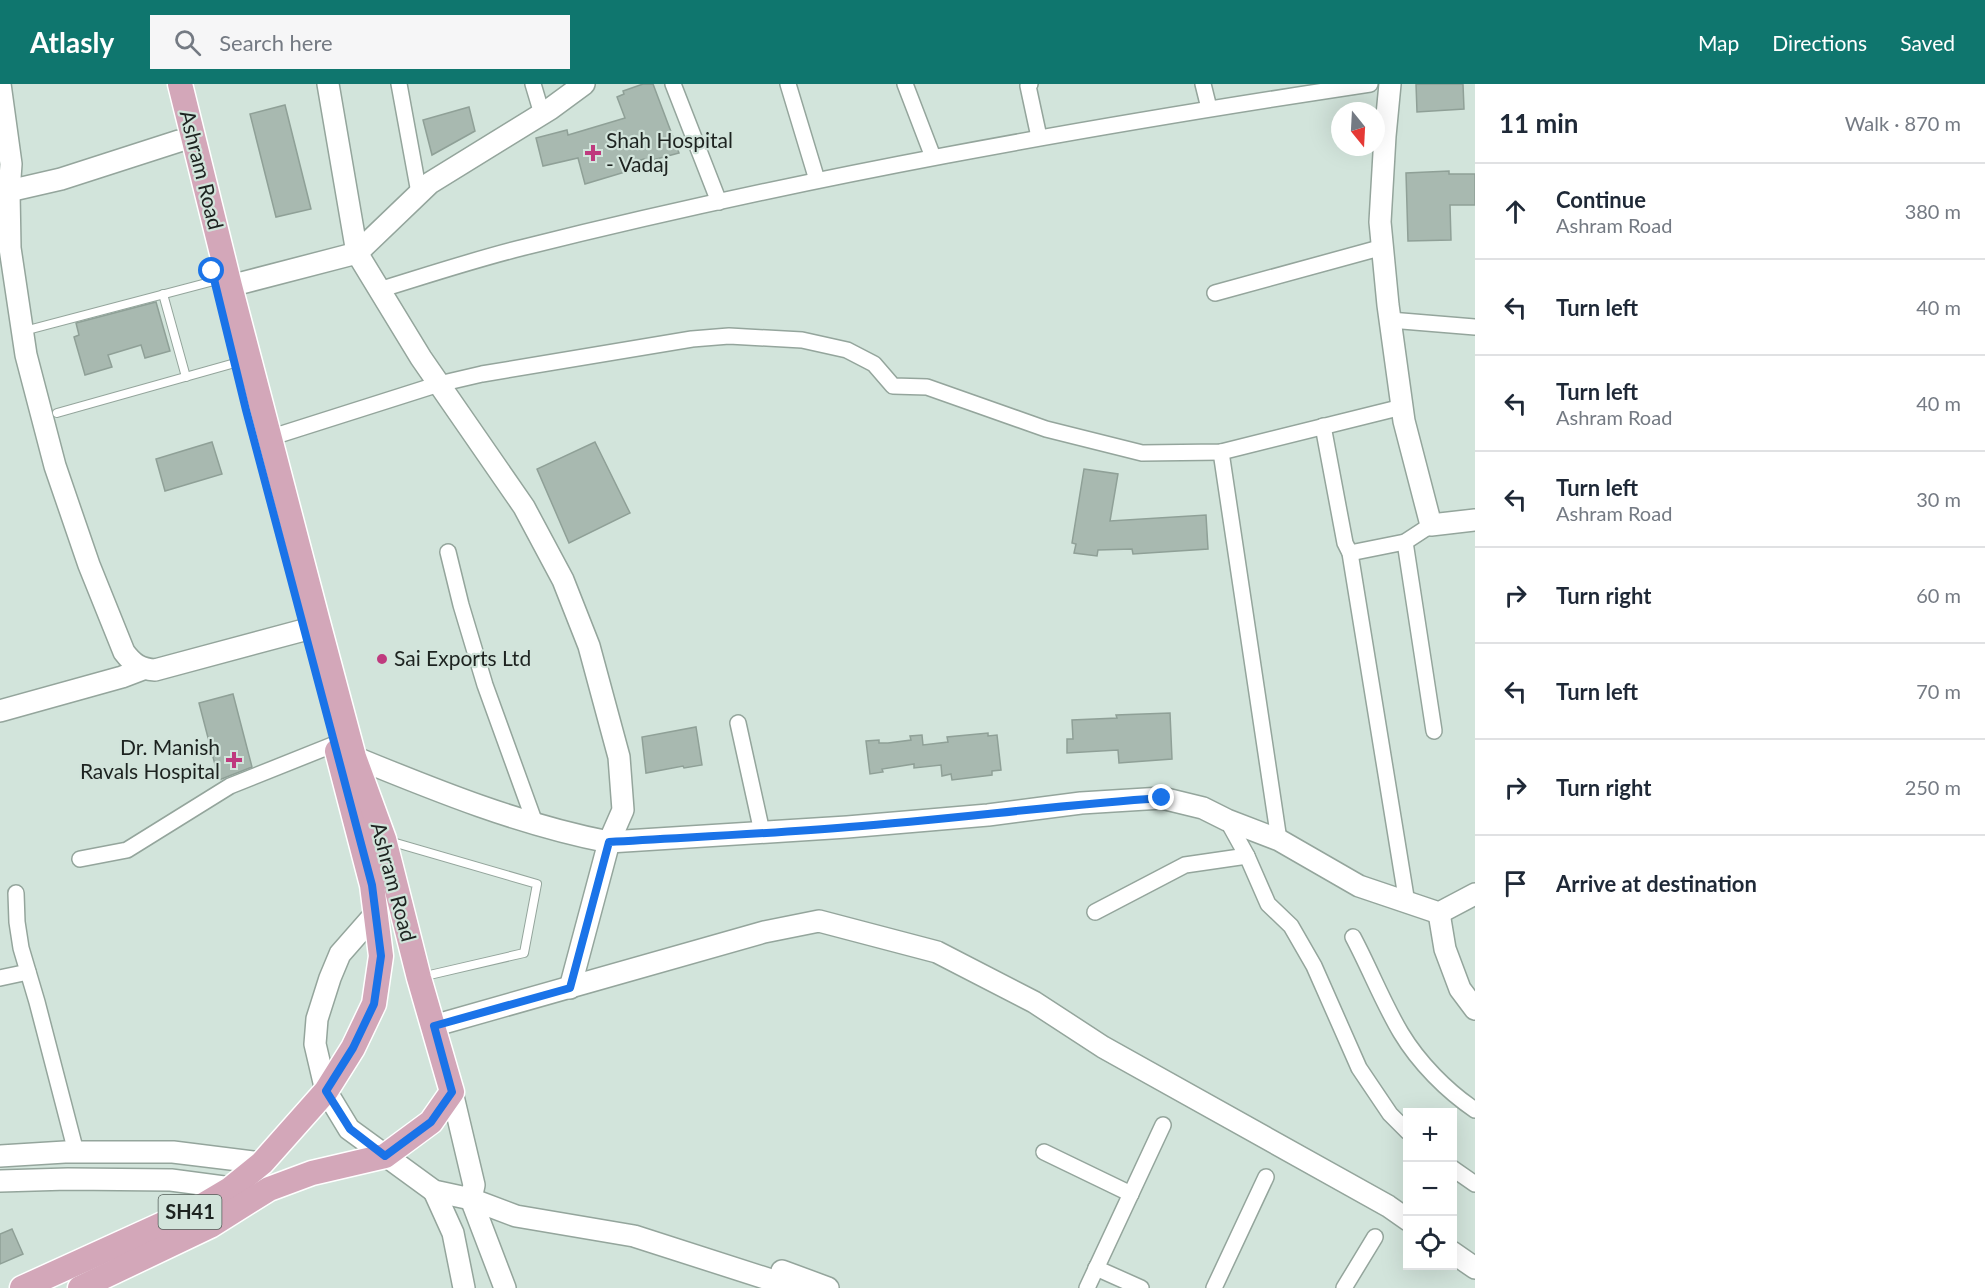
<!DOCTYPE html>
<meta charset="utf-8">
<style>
body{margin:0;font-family:Lato,sans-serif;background:#f6f6f7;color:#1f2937}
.controls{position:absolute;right:18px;bottom:18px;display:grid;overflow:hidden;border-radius:0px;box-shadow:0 6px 24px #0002}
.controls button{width:54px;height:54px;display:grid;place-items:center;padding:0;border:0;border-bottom:2px solid #e0e1e3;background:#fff;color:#1f2937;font:30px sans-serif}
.compass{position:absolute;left:1331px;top:18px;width:54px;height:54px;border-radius:50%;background:#fff;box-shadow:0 6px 24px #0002;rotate:162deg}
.stop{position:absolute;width:18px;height:18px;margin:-14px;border:4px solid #1a73e8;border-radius:50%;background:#fff}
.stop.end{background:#1a73e8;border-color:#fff;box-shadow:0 2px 6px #0008}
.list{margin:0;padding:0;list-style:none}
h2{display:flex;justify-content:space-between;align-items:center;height:78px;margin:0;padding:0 24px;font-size:26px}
h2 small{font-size:20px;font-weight:400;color:#747a83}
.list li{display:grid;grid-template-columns:39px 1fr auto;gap:18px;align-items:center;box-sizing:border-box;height:96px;padding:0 24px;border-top:2px solid #e0e1e3}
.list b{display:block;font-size:22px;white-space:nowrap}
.list p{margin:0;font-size:20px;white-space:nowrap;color:#747a83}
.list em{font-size:20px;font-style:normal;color:#747a83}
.icon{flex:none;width:33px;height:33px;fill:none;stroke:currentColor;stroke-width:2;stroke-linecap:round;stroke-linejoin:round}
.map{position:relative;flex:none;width:1475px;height:1204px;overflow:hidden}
header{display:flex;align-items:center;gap:36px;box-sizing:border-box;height:84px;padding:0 30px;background:#0f766e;color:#fff}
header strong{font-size:28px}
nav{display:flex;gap:33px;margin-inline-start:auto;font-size:21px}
.search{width:420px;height:54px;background:#f6f6f7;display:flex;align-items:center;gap:15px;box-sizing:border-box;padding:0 21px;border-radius:0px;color:#747a83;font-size:22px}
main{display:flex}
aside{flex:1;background:#fff}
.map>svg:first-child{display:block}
.building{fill:#a8b9b0;stroke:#8fa097;stroke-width:1.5}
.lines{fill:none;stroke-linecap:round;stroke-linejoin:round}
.lane-casing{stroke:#94a59c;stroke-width:10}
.street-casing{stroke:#94a59c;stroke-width:18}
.secondary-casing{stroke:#94a59c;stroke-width:24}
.primary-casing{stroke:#fff;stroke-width:27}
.lane{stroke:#fff;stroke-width:8}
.street{stroke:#fff;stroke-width:15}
.secondary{stroke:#fff;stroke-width:21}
.primary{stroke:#d3a7b9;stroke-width:24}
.route{stroke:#1a73e8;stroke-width:8}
.poi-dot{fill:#bf3a7e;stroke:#d2e4db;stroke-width:2}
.labels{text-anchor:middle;stroke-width:4.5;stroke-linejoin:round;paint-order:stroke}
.shield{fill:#d2e4db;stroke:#535d58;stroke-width:1.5}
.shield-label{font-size:20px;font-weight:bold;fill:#1d2320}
.poi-label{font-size:21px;fill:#1d2320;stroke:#d2e4db;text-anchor:start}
.street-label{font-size:21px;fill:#1d2320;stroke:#d2e4db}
</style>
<header>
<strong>Atlasly</strong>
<div class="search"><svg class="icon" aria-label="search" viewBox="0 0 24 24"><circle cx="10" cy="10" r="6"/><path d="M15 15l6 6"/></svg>Search here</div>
<nav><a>Map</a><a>Directions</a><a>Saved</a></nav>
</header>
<main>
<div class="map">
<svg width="1475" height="1204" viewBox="0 0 1475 1204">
<rect width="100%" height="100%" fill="#d2e4db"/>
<g class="building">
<polygon points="643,0 653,0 679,69 645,78 644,75 623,82 625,88 585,100 578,74 543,82 536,54 567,46 568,51 625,34 617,13 624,10 623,7"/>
<polygon points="1416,0 1463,0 1464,25 1417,28"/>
<polygon points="285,21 311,125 276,133 250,30"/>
<polygon points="469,23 475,47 432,71 423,36"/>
<polygon points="1449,87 1449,90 1475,90 1475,121 1450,121 1451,156 1408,157 1406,89"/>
<polygon points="156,218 170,267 145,274 141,261 108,271 112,283 85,291 74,253 79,251 76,239"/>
<polygon points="212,358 222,390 165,407 156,375"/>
<polygon points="595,358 630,429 569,459 537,385"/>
<polygon points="1084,385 1118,390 1110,437 1206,431 1208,465 1133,470 1132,465 1098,466 1097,472 1074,469 1076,460 1072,459"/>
<polygon points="233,610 252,683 219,696 199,619"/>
<polygon points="1170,629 1172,675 1119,679 1118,666 1067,669 1067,655 1073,655 1072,636 1117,634 1116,631"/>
<polygon points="696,643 702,681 684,684 683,682 646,689 642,653"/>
<polygon points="988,649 988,652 997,651 1001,686 992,687 992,691 952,696 951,690 942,692 941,681 914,684 914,680 882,685 883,688 870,690 866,657 879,656 879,659 888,659 911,656 910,652 922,651 923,661 948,658 947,653"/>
<polygon points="12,1145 23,1170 0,1180 0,1150"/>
</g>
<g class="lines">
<defs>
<g id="lane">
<polyline points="163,210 186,293"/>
<polyline points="24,247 214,197"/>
<polyline points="57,329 235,279"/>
<polyline points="389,757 537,800 524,869 421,893"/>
</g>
<g id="street">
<polyline points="399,0 419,109"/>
<polyline points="533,0 542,30"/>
<polyline points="673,0 719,118"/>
<polyline points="788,0 817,96"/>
<polyline points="905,0 933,73"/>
<polyline points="1030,0 1028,2 1039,53"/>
<polyline points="1203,0 1209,24"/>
<path d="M379,206C428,191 476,175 525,163C804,93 1086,43 1370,0"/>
<polyline points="1215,209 1383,163"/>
<polyline points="1390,236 1475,243"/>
<polyline points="1323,342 1345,459 1350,469 1407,819"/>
<polyline points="269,354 439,300 482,290 692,255 729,252 802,256 847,266 874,280 893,302 927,303 1046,345 1142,369 1221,368 1402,323"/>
<polyline points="1221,368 1279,756"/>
<polyline points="1405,458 1434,647"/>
<polyline points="448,468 461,521 485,601 535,739"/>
<polyline points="1350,469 1405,458 1431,441"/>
<polyline points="738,639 762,748"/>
<polyline points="1227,736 1247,772 1268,820 1291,842 1314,882 1359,984 1390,1030 1408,1048"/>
<polyline points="80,775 127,766 230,702 335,660"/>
<polyline points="16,809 17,838 21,864 37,918 76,1068"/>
<polyline points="1095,828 1185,781 1247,772"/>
<path d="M1353,853C1370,885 1383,919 1401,949C1419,979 1447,1007 1475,1026"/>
<polyline points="0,894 28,888"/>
<polyline points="1044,1068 1131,1110"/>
<polyline points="1452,1084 1475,1100"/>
<polyline points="1096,1184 1141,1204"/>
<polyline points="1087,1204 1163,1041"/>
<polyline points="1214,1204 1266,1093"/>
<polyline points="1344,1204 1375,1153"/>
</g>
<g id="secondary">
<path d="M0,0L11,80L9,108L10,164L26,271L55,382L89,481L124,568C133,580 140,585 155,586L304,546"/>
<polyline points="328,0 357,169 421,274 524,423 563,496 589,562 619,673 623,726 609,758 570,904"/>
<polyline points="1390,0 1385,52 1380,138 1388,221 1404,337 1431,441 1475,436"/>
<polyline points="0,109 61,95 179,57"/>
<polyline points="230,202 357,169 430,99 550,25 584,0"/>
<polyline points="0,627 122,593 143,585"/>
<path d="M354,673C437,707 521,741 609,758L847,743L988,731L1081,719L1162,714L1203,724L1227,736L1279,756L1359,802L1439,829L1475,810"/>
<polyline points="376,829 340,870 330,894 317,935 315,960 326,1007 349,1045 434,1107 471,1115 516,1132 634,1152 796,1204"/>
<polyline points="1439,829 1445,865 1460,905 1475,925"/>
<polyline points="433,942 764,848 819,837 937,868 1034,918 1103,963 1388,1122 1408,1136"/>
<polyline points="452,1008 474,1101 471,1115 505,1204"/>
<polyline points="0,1072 65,1068 173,1068 262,1079"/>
<polyline points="0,1097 68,1095 171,1096 239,1105"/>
<polyline points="434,1107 453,1149 464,1204"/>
<polyline points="1452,1168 1475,1184"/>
<polyline points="782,1187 828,1204"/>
</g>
<g id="primary">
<polyline points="22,1204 198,1124 230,1105 262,1079 326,1007 353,964 374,920 381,872 372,801 337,667"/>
<polyline points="80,1204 210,1142 269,1105 312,1089 385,1072 431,1038 452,1008 419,894 384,755 354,673 319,542 230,202 180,0"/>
</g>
</defs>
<use href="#lane" class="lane-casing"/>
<use href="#street" class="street-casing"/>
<use href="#secondary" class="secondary-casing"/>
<use href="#primary" class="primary-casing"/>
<use href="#lane" class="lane"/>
<use href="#street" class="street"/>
<use href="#secondary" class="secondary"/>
<use href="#primary" class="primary"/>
</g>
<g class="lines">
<path class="route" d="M212,187L246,326L372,801L381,872L374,920L353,964L326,1007L350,1045L385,1072L431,1038L452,1008L434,942L570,904L609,758C689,753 769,750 849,743C954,735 1058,721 1162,714"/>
</g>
<g class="poi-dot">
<path d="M590 60h6v6h6v6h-6v6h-6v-6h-6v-6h6z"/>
<circle cx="382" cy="575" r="6"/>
<path d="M231 667h6v6h6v6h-6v6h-6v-6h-6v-6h6z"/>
</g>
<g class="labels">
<rect class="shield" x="158.5" y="1111" width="63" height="34" rx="4.5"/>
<g class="shield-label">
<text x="190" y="1135">SH41</text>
</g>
<g class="poi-label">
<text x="606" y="64">Shah Hospital<tspan x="606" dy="24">- Vadaj</tspan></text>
<text x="394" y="582">Sai Exports Ltd</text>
<text x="220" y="671" text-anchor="end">Dr. Manish<tspan x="220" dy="24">Ravals Hospital</tspan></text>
</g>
<g class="street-label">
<text transform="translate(201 86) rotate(76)" y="7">Ashram Road</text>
<text transform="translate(393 798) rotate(75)" y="7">Ashram Road</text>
</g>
</g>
</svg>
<div class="controls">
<button>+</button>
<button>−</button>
<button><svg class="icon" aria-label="locate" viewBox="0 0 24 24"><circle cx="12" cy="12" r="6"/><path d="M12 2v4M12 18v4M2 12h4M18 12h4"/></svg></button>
</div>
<svg class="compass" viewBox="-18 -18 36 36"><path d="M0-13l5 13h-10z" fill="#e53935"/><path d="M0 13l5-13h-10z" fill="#747a83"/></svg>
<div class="stop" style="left:212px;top:187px"></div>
<div class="stop end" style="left:1162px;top:714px"></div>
</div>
<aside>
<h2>11 min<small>Walk · 870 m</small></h2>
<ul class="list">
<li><svg class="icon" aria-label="ahead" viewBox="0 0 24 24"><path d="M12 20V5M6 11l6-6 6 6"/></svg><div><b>Continue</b><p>Ashram Road</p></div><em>380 m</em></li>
<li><svg class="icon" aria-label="left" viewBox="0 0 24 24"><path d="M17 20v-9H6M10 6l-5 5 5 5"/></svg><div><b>Turn left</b></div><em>40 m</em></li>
<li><svg class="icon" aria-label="left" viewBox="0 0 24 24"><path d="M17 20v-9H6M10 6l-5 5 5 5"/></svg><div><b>Turn left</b><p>Ashram Road</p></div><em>40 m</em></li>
<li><svg class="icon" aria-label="left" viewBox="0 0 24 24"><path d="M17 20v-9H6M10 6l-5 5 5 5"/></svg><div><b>Turn left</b><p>Ashram Road</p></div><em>30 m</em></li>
<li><svg class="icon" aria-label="right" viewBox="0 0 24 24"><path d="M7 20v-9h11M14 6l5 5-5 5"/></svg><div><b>Turn right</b></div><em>60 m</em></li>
<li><svg class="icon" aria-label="left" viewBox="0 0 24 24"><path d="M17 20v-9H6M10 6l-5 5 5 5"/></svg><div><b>Turn left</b></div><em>70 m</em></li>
<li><svg class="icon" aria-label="right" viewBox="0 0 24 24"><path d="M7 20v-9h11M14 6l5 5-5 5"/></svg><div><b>Turn right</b></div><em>250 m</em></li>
<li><svg class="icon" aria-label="arrive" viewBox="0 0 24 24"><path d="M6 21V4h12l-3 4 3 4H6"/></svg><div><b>Arrive at destination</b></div></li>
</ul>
</aside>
</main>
